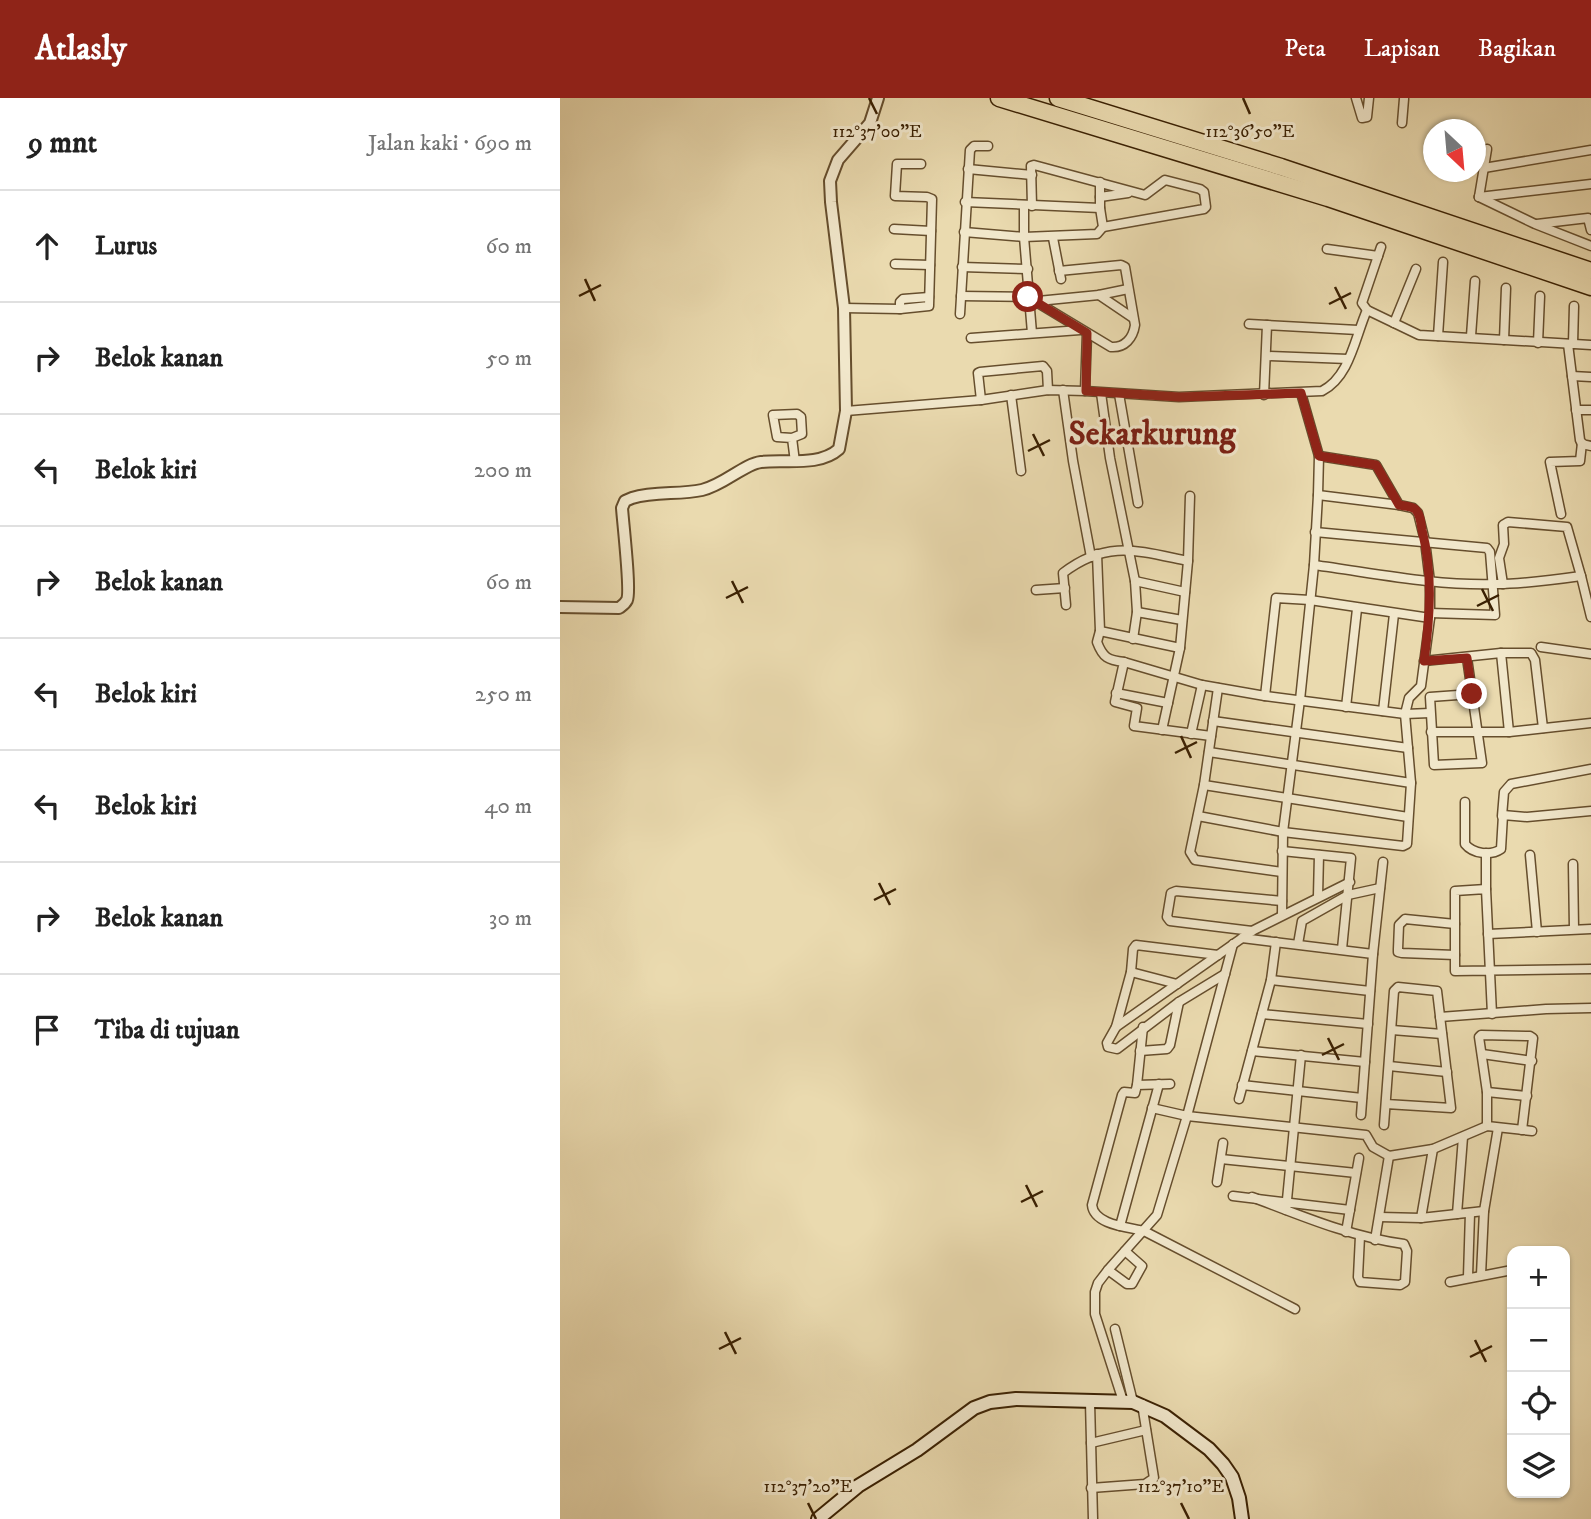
<!DOCTYPE html>
<html lang="id">
<meta charset="utf-8">
<style>
body{margin:0;font-family:"IM FELL DW Pica",serif;background:#f6f6f6;color:#222}
.controls{position:absolute;right:21px;bottom:21px;display:grid;overflow:hidden;border-radius:14px;box-shadow:0 2px 5px #0004}
.controls button{width:63px;height:63px;display:grid;place-items:center;padding:0;border:0;border-bottom:2px solid #e0e0e0;background:#fff;color:#222;font:35px sans-serif}
.compass{position:absolute;left:863px;top:21px;width:63px;height:63px;border-radius:50%;background:#fff;box-shadow:0 2px 5px #0004;rotate:154deg}
.stop{position:absolute;width:21px;height:21px;margin:-16px;border:5px solid #8f2418;border-radius:50%;background:#fff}
.stop.end{background:#8f2418;border-color:#fff;box-shadow:0 2px 7px #0008}
.list{margin:0;padding:0;list-style:none}
h2{display:flex;justify-content:space-between;align-items:center;height:91px;margin:0;padding:0 28px;font-size:30px}
h2 small{font-size:23px;font-weight:400;color:#767676}
.list li{display:grid;grid-template-columns:46px 1fr auto;gap:21px;align-items:center;box-sizing:border-box;height:112px;padding:0 28px;border-top:2px solid #e0e0e0}
.list b{display:block;font-size:26px;white-space:nowrap}
.list em{font-size:23px;font-style:normal;color:#767676}
.icon{flex:none;width:38px;height:38px;fill:none;stroke:currentColor;stroke-width:2;stroke-linecap:round;stroke-linejoin:round}
.map{position:relative;flex:none;width:1031px;height:1421px;overflow:hidden}
header{display:flex;align-items:center;gap:42px;box-sizing:border-box;height:98px;padding:0 35px;background:#8f2418;color:#fff}
header strong{font-size:33px}
nav{display:flex;gap:38px;margin-inline-start:auto;font-size:24px}
main{display:flex}
aside{flex:1;background:#fff}
.map>svg:first-child{display:block}
.lines{fill:none;stroke-linecap:round;stroke-linejoin:round}
.minor-casing{stroke:#664e2d;stroke-width:11}
.tertiary-casing{stroke:#664e2d;stroke-width:14}
.secondary-casing{stroke:#3a2002;stroke-width:16}
.motorway-casing{stroke:#3a2002;stroke-width:19}
.minor{stroke:#f1e7cb;stroke-width:8}
.tertiary{stroke:#f1e7cb;stroke-width:10}
.secondary{stroke:#f1e7cb;stroke-width:12}
.motorway{stroke:#eadaaf;stroke-width:16}
.route{stroke:#8f2418;stroke-width:9}
.ticks{fill:none;stroke:#3a2002;stroke-width:2.5}
.labels{text-anchor:middle;stroke-width:6;stroke-linejoin:round;paint-order:stroke}
.quarter-label{font-size:33px;font-weight:bold;fill:#7a1f14;stroke:#f1e7cb}
.ticks-label{font-size:18px;text-anchor:middle;fill:#3a2002;stroke:#f1e7cb;stroke-width:6;stroke-linejoin:round;paint-order:stroke}
</style>
<header>
<strong>Atlasly</strong>
<nav><a>Peta</a><a>Lapisan</a><a>Bagikan</a></nav>
</header>
<main>
<aside>
<h2>9 mnt<small>Jalan kaki · 690 m</small></h2>
<ul class="list">
<li><svg class="icon" aria-label="ahead" viewBox="0 0 24 24"><path d="M12 20V5M6 11l6-6 6 6"/></svg><div><b>Lurus</b></div><em>60 m</em></li>
<li><svg class="icon" aria-label="right" viewBox="0 0 24 24"><path d="M7 20v-9h11M14 6l5 5-5 5"/></svg><div><b>Belok kanan</b></div><em>50 m</em></li>
<li><svg class="icon" aria-label="left" viewBox="0 0 24 24"><path d="M17 20v-9H6M10 6l-5 5 5 5"/></svg><div><b>Belok kiri</b></div><em>200 m</em></li>
<li><svg class="icon" aria-label="right" viewBox="0 0 24 24"><path d="M7 20v-9h11M14 6l5 5-5 5"/></svg><div><b>Belok kanan</b></div><em>60 m</em></li>
<li><svg class="icon" aria-label="left" viewBox="0 0 24 24"><path d="M17 20v-9H6M10 6l-5 5 5 5"/></svg><div><b>Belok kiri</b></div><em>250 m</em></li>
<li><svg class="icon" aria-label="left" viewBox="0 0 24 24"><path d="M17 20v-9H6M10 6l-5 5 5 5"/></svg><div><b>Belok kiri</b></div><em>40 m</em></li>
<li><svg class="icon" aria-label="right" viewBox="0 0 24 24"><path d="M7 20v-9h11M14 6l5 5-5 5"/></svg><div><b>Belok kanan</b></div><em>30 m</em></li>
<li><svg class="icon" aria-label="arrive" viewBox="0 0 24 24"><path d="M6 21V4h12l-3 4 3 4H6"/></svg><div><b>Tiba di tujuan</b></div></li>
</ul>
</aside>
<div class="map">
<svg width="1031" height="1421" viewBox="0 0 1031 1421">
<rect width="100%" height="100%" fill="#eadaaf"/>
<filter id="stains"><feTurbulence type="fractalNoise" baseFrequency=".00286" numOctaves="4"/><feColorMatrix values="0 0 0 0 .2 0 0 0 0 .09 0 0 0 0 .02 0 0 0 .5 -.17"/></filter>
<radialGradient id="worn" r=".72"><stop offset=".6" stop-color="#630" stop-opacity="0"/><stop offset="1" stop-color="#630" stop-opacity=".3"/></radialGradient>
<g class="lines">
<defs>
<g id="minor">
<polyline points="796,0 802,20 807,19 809,0"/>
<polyline points="842,25 844,1"/>
<polyline points="924,70 1031,52"/>
<polyline points="408,71 472,77"/>
<polyline points="540,99 568,95"/>
<polyline points="919,99 975,126 1031,148"/>
<polyline points="919,99 1031,86"/>
<polyline points="919,99 927,51"/>
<polyline points="405,104 540,110"/>
<polyline points="464,107 464,139 472,235"/>
<polyline points="472,108 471,68 474,67 585,97 605,82 640,91 644,94 646,109 644,111 543,129"/>
<polyline points="977,126 1028,120 1031,132"/>
<polyline points="334,131 371,133"/>
<polyline points="404,134 464,139 537,136 543,129 540,110 540,84"/>
<polyline points="493,140 501,181"/>
<polyline points="821,149 802,205 807,212 859,237 1031,247"/>
<polyline points="767,151 818,158"/>
<polyline points="335,166 370,167"/>
<polyline points="402,169 468,171"/>
<polyline points="539,197 573,220"/>
<path d="M401,198L468,199L551,249C565,250 573,240 575,227L565,169L561,167L499,173"/>
<polyline points="478,203 539,197 568,191"/>
<polyline points="284,210 340,211 369,208 372,101 367,99 335,98 337,66 361,66"/>
<polyline points="340,211 340,204 343,201 369,199"/>
<polyline points="400,216 410,52 414,48 428,48"/>
<polyline points="834,225 856,171"/>
<polyline points="689,226 707,227"/>
<polyline points="878,238 883,164"/>
<polyline points="911,238 915,183"/>
<polyline points="411,240 520,232"/>
<polyline points="944,242 946,190"/>
<polyline points="978,245 980,198"/>
<polyline points="1008,246 1020,342 1022,346 1031,348"/>
<polyline points="1013,246 1014,208"/>
<polyline points="707,258 788,261"/>
<polyline points="1012,278 1031,279"/>
<polyline points="503,292 513,363 531,459"/>
<polyline points="525,293 527,235"/>
<polyline points="541,295 550,360 575,483 577,514 573,541"/>
<polyline points="559,296 578,405"/>
<polyline points="451,297 461,373"/>
<polyline points="704,297 707,227 798,232"/>
<polyline points="421,302 418,275 420,274 483,268 487,273 488,292"/>
<polyline points="1016,312 1031,312"/>
<path d="M286,313L421,302L488,292L525,293L619,299L762,293C790,279 795,239 807,212"/>
<polyline points="232,340 217,339 213,317 237,316 241,319 242,336 232,340 235,364"/>
<polyline points="758,397 839,407"/>
<polyline points="1001,416 990,364 1020,363 1022,345"/>
<polyline points="755,434 927,450 930,454 935,517 870,515"/>
<polyline points="537,456 540,533 620,550"/>
<path d="M754,467C814,475 875,488 936,486C964,486 993,482 1021,478L1031,519"/>
<polyline points="575,483 625,494"/>
<polyline points="943,486 939,460 944,446 943,427 948,424 1007,429 1021,478"/>
<polyline points="476,492 505,490"/>
<path d="M506,507L503,475C547,441 579,453 628,463"/>
<polyline points="577,514 622,522"/>
<path d="M540,533L537,544C543,560 548,562 564,564L555,604L577,610L574,628L651,638"/>
<polyline points="981,549 1031,556"/>
<polyline points="941,555 949,634"/>
<polyline points="907,560 922,665 874,667 870,599 912,596"/>
<polyline points="864,563 941,555 971,555 975,562 983,630"/>
<polyline points="564,564 642,587 705,598 845,616 870,615"/>
<polyline points="658,590 644,687 630,754 635,762 722,774"/>
<polyline points="556,595 608,605"/>
<polyline points="705,598 716,500 750,502 870,520"/>
<polyline points="786,609 797,511"/>
<polyline points="823,613 834,516"/>
<polyline points="653,623 848,650"/>
<polyline points="602,632 620,550 628,463 630,398"/>
<polyline points="871,634 949,634 1031,625"/>
<polyline points="631,636 642,587"/>
<polyline points="649,654 851,685"/>
<polyline points="644,687 848,719"/>
<path d="M905,704V746C913,756 931,758 941,751L943,717L967,719L1031,713"/>
<polyline points="638,718 723,734 843,748 847,746 851,685 845,616 849,600 861,588 870,520 870,484 865,443 858,415 853,410 839,407 816,367 759,358"/>
<polyline points="942,718 944,694 951,686 1031,671"/>
<polyline points="722,753 791,760 782,851"/>
<polyline points="970,757 977,834"/>
<polyline points="1013,766 1014,831"/>
<polyline points="926,791 926,755"/>
<polyline points="758,798 759,757"/>
<polyline points="722,816 723,734 740,602 754,467 758,397 759,358 741,295"/>
<polyline points="692,833 610,823 607,819 611,795 616,793 722,803"/>
<polyline points="928,836 1031,831"/>
<polyline points="682,840 813,856"/>
<polyline points="738,846 742,823 788,797 820,790"/>
<polyline points="895,857 842,855 838,854 838,851 839,827 845,821 895,826"/>
<polyline points="571,874 617,886"/>
<polyline points="665,876 619,904 557,951 548,949 547,945 556,929 692,833 790,784"/>
<polyline points="711,882 810,893"/>
<polyline points="702,916 808,926"/>
<polyline points="932,916 926,791 895,793 895,873 1031,871"/>
<polyline points="880,919 986,911 1031,910"/>
<polyline points="556,929 571,874 573,851 576,847 658,857"/>
<polyline points="832,932 882,936"/>
<polyline points="580,953 607,951 610,947 619,904"/>
<polyline points="692,953 805,964"/>
<polyline points="922,956 972,963"/>
<polyline points="829,968 887,974"/>
<path d="M610,986L577,987L575,995L564,994L562,997L532,1107C534,1127 568,1129 584,1133L735,1211"/>
<polyline points="577,987 583,929"/>
<polyline points="682,987 802,1000"/>
<polyline points="927,994 967,998"/>
<polyline points="679,1001 711,882 716,844"/>
<polyline points="592,1010 627,1018 806,1037 813,1049 829,1058 873,1051 927,1028 972,1033"/>
<polyline points="801,1017 813,856 823,764"/>
<polyline points="824,1027 834,893 838,889 877,893 891,1010 826,1006"/>
<polyline points="927,1028 927,994 919,939 921,937 970,938 973,940 962,1032"/>
<polyline points="661,1061 796,1075"/>
<polyline points="657,1084 663,1045"/>
<polyline points="673,1098 790,1112"/>
<path d="M692,1099C742,1118 791,1139 844,1146L847,1153L845,1184L840,1187L800,1184L798,1179L800,1138"/>
<polyline points="726,1112 741,957"/>
<polyline points="897,1116 903,1039"/>
<polyline points="820,1119 861,1120 924,1113"/>
<polyline points="861,1120 873,1051"/>
<polyline points="560,1128 599,986"/>
<polyline points="786,1134 799,1060"/>
<polyline points="815,1142 829,1058"/>
<polyline points="548,1172 567,1186 572,1186 582,1168 565,1153"/>
<polyline points="921,1177 924,1113 938,1030"/>
<polyline points="908,1179 910,1115"/>
<polyline points="890,1184 952,1172"/>
<polyline points="555,1231 573,1304"/>
<polyline points="563,1303 535,1216 535,1194 538,1185 548,1172 597,1117 627,1018 673,846"/>
<polyline points="530,1304 533,1421"/>
<polyline points="531,1345 586,1332"/>
<polyline points="531,1390 585,1386 594,1380 582,1306"/>
</g>
<path id="tertiary" d="M0,509L59,510C63,507 65,506 67,502C71,493 63,425 62,410L65,403L72,400C95,393 119,397 142,392C164,387 184,366 201,364C225,361 259,369 279,351L286,313L284,210L271,104L270,83L278,62L310,25L318,0"/>
<polyline id="secondary" points="258,1421 298,1388 357,1352 414,1310 430,1304 456,1301 573,1304 605,1318 649,1351 663,1366 672,1379 679,1400 682,1421"/>
<g id="motorway">
<polyline points="439,0 768,100 1031,189"/>
<polyline points="498,0 721,69 1031,173"/>
</g>
</defs>
<use href="#minor" class="minor-casing"/>
<use href="#tertiary" class="tertiary-casing"/>
<use href="#secondary" class="secondary-casing"/>
<use href="#motorway" class="motorway-casing"/>
<use href="#minor" class="minor"/>
<use href="#tertiary" class="tertiary"/>
<use href="#secondary" class="secondary"/>
<use href="#motorway" class="motorway"/>
</g>
<g class="lines">
<path class="route" d="M468,199L527,235L526,293L619,299L741,295L759,358L816,367L839,407C844,408 851,408 855,411C860,415 861,425 862,432C873,475 870,519 864,563L907,560L912,596"/>
</g>
<path class="ticks" d="M309,0L317,16M683,0L690,16M25,181L35,203M775,189L786,211M19,198L41,187M769,206L791,195M473,336L484,358M468,353L490,342M172,483L183,505M922,491L933,513M166,500L188,489M917,508L939,497M621,638L631,660M615,655L637,644M319,785L330,807M314,802L336,791M768,940L779,962M762,957L784,946M466,1087L477,1109M461,1104L483,1093M165,1234L176,1256M915,1242L926,1264M159,1251L181,1240M910,1259L932,1248M248,1405L256,1421M621,1405L629,1421"/>
<g class="labels">
<g class="quarter-label">
<text x="592" y="346">Sekarkurung</text>
</g>
</g>
<g class="ticks-label">
<text x="317" y="39">112°37'00"E</text>
<text x="690" y="39">112°36'50"E</text>
<text x="248" y="1394">112°37'20"E</text>
<text x="621" y="1394">112°37'10"E</text>
</g>
<rect width="100%" height="100%" filter="url(#stains)"/>
<rect width="100%" height="100%" fill="url(#worn)"/>
</svg>
<div class="controls">
<button>+</button>
<button>−</button>
<button><svg class="icon" aria-label="locate" viewBox="0 0 24 24"><circle cx="12" cy="12" r="6"/><path d="M12 2v4M12 18v4M2 12h4M18 12h4"/></svg></button>
<button><svg class="icon" aria-label="layers" viewBox="0 0 24 24"><path d="M12 4l9 5-9 5-9-5zM3 14l9 5 9-5"/></svg></button>
</div>
<svg class="compass" viewBox="-18 -18 36 36"><path d="M0-13l5 13h-10z" fill="#e53935"/><path d="M0 13l5-13h-10z" fill="#767676"/></svg>
<div class="stop" style="left:468px;top:199px"></div>
<div class="stop end" style="left:912px;top:596px"></div>
</div>
</main>
